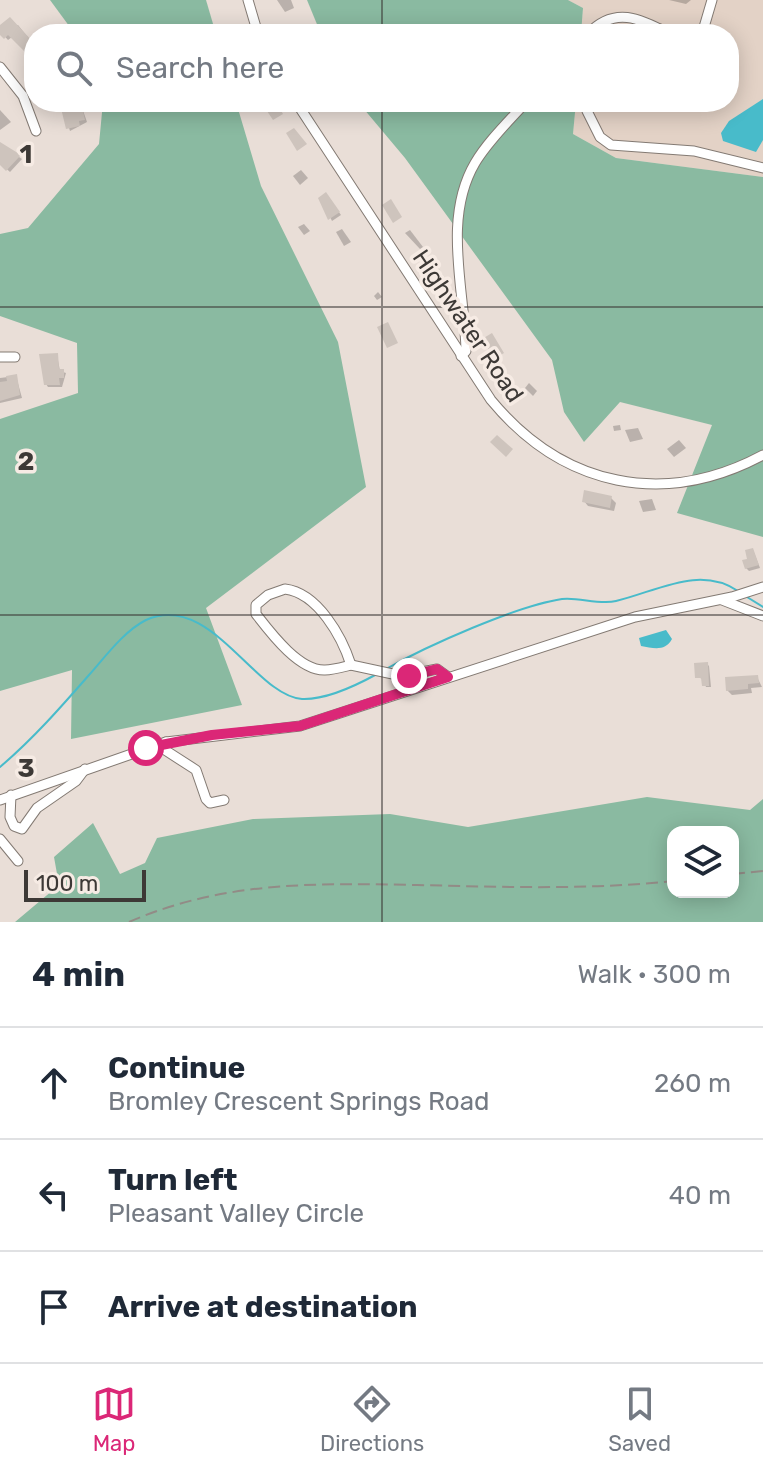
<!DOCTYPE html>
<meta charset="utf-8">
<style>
body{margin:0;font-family:Rubik,sans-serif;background:#f6f6f7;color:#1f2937}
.controls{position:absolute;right:24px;bottom:24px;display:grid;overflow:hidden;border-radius:16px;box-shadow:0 4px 20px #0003}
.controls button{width:72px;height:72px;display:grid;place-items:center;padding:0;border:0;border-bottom:2px solid #e0e1e3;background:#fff;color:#1f2937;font:40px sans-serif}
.scale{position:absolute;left:24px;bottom:20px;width:122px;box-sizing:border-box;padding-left:8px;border:4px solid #3d3936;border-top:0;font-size:22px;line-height:28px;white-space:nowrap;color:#3d3936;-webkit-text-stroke:6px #f6ebe4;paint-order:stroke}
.stop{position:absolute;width:24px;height:24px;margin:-18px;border:6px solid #db2777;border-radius:50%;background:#fff}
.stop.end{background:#db2777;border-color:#fff;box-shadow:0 2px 8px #0008}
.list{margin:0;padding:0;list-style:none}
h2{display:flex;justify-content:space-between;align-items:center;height:104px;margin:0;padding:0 32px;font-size:34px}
h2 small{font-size:26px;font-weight:400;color:#747a83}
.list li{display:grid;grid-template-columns:52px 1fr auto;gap:24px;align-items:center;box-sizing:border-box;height:112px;padding:0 32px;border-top:2px solid #e0e1e3}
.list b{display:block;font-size:30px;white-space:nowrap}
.list p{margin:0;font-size:26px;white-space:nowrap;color:#747a83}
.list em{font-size:26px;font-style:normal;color:#747a83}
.icon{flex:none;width:44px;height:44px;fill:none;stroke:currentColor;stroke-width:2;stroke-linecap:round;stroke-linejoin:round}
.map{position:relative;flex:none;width:763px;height:922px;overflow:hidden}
.search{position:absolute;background:#fff;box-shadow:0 4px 20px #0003;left:24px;right:24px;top:24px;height:88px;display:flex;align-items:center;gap:20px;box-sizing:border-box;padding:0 28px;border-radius:32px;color:#747a83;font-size:30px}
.sheet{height:440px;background:#fff}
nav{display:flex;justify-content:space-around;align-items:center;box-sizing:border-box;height:112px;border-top:2px solid #e0e1e3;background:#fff;font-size:22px;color:#747a83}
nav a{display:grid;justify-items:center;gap:4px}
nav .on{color:#db2777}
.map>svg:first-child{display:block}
.built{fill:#e3d2c6}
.green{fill:#8abaa1;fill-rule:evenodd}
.water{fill:#48bbca}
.shadow{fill:#0003}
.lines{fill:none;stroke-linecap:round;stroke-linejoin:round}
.stream{stroke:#48bbca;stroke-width:2}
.building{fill:#cec4bd}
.minor-casing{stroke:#837a73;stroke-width:11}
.minor{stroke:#fff;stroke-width:9}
.rail{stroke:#928b86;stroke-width:2;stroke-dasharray:12 6;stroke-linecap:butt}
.route{stroke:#db2777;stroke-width:10}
.grid{fill:none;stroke:#3d3936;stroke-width:2;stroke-opacity:0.55}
.labels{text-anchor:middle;stroke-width:7;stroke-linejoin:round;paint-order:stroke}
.street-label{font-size:24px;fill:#3d3936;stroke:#f6ebe4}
.grid-label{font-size:26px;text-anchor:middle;font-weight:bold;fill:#3d3936;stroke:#f6ebe4;stroke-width:7;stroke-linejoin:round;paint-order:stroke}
</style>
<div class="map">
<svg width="763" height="922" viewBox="0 0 763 922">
<rect width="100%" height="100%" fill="#e9ded7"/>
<polygon class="built" points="568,0 763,0 763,177 616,158 573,134 576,102 729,102 729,34 581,34 583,8"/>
<g class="green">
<polygon points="50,0 206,0 216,34 75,34"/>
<polygon points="307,0 568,0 583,8 581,34 321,34"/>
<polygon points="103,102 236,102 261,186 338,342 366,487 206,608 242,705 71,739 72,670 0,691 0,419 78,393 77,343 0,316 0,234 28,228 99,144"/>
<polygon points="358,102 576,102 573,134 616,158 763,177 763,537 677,513 712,425 620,402 584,442 564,412 552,360 405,158"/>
<path d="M647,797L750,810L763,799V922H15L59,885L54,857L93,823L120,874L145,863L157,838L253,819L390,814L468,827ZM673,832H733V892H673Z"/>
</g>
<g class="water">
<polygon points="763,99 763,140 756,152 723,141 721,133 729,121"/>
<path d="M666,630L672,639C665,652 653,648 641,646L639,638Z"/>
</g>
<g class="shadow">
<polygon points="277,0 291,0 294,8 285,12"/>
<polygon points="669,0 691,0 686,4"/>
<polygon points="18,25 34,45 30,54 12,37 8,40 0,31 0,27"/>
<polygon points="80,102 87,122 70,131 62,105"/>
<polygon points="654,102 671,102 661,106"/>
<polygon points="0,110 11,122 0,130"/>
<polygon points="0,144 22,159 10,172 0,163"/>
<polygon points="301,170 308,178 300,185 293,176"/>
<polygon points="329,198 341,215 332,221 321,199"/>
<polygon points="304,224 310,231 304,235 298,227"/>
<polygon points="342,229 351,242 344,246 336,232"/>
<polygon points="410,230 423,247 420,249 405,233"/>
<polygon points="378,292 382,297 377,300 374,296"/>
<polygon points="57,355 60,371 66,373 62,387 48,387 46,384"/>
<polygon points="16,376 22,398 0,403 0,378"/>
<polygon points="529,383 537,391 533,396 525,388"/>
<polygon points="613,426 620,425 621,430 614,431"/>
<polygon points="638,428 643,439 630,442 625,430"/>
<polygon points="679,440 686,448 674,457 667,449"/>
<polygon points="611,498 616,503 614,511 588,506 584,501"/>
<polygon points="652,499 656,510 643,512 639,501"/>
<polygon points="753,550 760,568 749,571 746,568"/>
<polygon points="707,664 709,666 711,687 706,687 703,679 697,677"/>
<polygon points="757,677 762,687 751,688 752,693 732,695 727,690"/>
</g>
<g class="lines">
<g class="stream">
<polyline points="747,597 763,607"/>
<path d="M386,669C427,646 516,606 562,599C579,597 599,605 616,601C658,591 699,565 738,591"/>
<path d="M0,767C33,739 61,707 89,675C105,657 124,631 146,620C210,591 255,696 302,699C325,700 357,685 377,674"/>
</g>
</g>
<g class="building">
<polygon points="10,17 34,43 26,53 8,35 4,39 0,35 0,25"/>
<polygon points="81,102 85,120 79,121 80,126 66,129 60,104"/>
<polygon points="261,102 276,102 283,114 273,120"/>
<polygon points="294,128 307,144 297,151 286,133"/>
<polygon points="0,142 21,155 6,171 0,165"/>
<polygon points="326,192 340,212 328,220 318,198"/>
<polygon points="391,199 402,217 393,223 382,205"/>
<polygon points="432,259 446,279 437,286 423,265"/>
<polygon points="388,322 398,343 387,348 377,327"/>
<polygon points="492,333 504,353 494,359 482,339"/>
<polygon points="58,353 59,369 64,369 64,378 59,378 60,385 44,385 39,354"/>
<polygon points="17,374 20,395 0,401 0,382 7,381 6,376"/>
<polygon points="497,435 513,449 506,457 490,442"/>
<polygon points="584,490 612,496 610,508 582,502"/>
<polygon points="753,548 759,565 745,569 742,560 747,559 745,550"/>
<polygon points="708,662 709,686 702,686 701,678 695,678 694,663"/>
<polygon points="758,675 759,683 748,684 748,689 726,691 725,677"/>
</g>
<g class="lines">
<defs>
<g id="minor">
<polyline points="248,0 258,34"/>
<path d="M588,34C614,6 640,18 669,34"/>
<polyline points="638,34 660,29"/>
<polyline points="702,34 712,0"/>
<polyline points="0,67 23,96 36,131"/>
<path d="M296,102L491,400C563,487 664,508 763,455"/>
<polyline points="590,102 587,111 600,137 611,145 694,151 763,168"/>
<path d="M461,356L466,351C465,291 442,219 475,163C488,141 509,121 526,102"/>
<polyline points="0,357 15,357"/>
<path d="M285,589C318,593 342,637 351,665C343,667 333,670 325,670C299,671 270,632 256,614V605L268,595Z"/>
<polyline points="722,600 763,616"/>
<polyline points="351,665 402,676 437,669 448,677"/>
<polyline points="166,742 165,750 196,770 206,799 210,803 224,800"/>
<polyline points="11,795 10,817 14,826 22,829 37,808 76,781 85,769"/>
<polyline points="0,800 166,742 300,726 635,617 732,597 763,587"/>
<polyline points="0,839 18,861"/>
</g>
</defs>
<use href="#minor" class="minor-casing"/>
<use href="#minor" class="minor"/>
<g class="rail">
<polyline points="733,874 763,871"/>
<path d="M129,922C223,881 316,883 417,885C503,887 588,890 673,881"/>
</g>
</g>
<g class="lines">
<polyline class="route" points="146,748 212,735 300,726 448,677 437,669 409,676"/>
</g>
<path class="grid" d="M382,0V34M382,102V922M0,307H763M0,615H763"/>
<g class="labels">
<g class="street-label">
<text transform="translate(468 326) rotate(56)" y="8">Highwater Road</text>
</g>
</g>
<g class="grid-label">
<text x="26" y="163">1</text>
<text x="26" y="470">2</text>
<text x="26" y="777">3</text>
</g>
</svg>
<div class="controls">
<button><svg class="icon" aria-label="layers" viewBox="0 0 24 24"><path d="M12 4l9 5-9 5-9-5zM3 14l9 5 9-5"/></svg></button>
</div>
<div class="scale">100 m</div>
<div class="stop" style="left:146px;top:748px"></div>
<div class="stop end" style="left:409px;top:676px"></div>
<div class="search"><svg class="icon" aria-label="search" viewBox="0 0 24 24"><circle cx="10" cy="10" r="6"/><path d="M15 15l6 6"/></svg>Search here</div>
</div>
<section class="sheet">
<h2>4 min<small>Walk · 300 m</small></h2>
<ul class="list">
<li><svg class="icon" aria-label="ahead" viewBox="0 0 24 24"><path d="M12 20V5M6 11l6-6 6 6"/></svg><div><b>Continue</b><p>Bromley Crescent Springs Road</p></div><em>260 m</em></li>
<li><svg class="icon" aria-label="left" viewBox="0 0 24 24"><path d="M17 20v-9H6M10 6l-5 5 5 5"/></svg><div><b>Turn left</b><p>Pleasant Valley Circle</p></div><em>40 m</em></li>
<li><svg class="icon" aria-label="arrive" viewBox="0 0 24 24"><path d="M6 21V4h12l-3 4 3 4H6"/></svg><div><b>Arrive at destination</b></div></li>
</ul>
</section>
<nav>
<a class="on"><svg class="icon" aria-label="map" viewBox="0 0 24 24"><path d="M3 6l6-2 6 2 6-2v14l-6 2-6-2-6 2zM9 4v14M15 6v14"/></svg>Map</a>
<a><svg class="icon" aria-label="directions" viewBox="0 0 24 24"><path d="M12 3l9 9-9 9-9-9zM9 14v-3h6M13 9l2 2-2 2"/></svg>Directions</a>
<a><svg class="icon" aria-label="saved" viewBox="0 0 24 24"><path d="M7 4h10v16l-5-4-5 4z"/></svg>Saved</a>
</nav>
